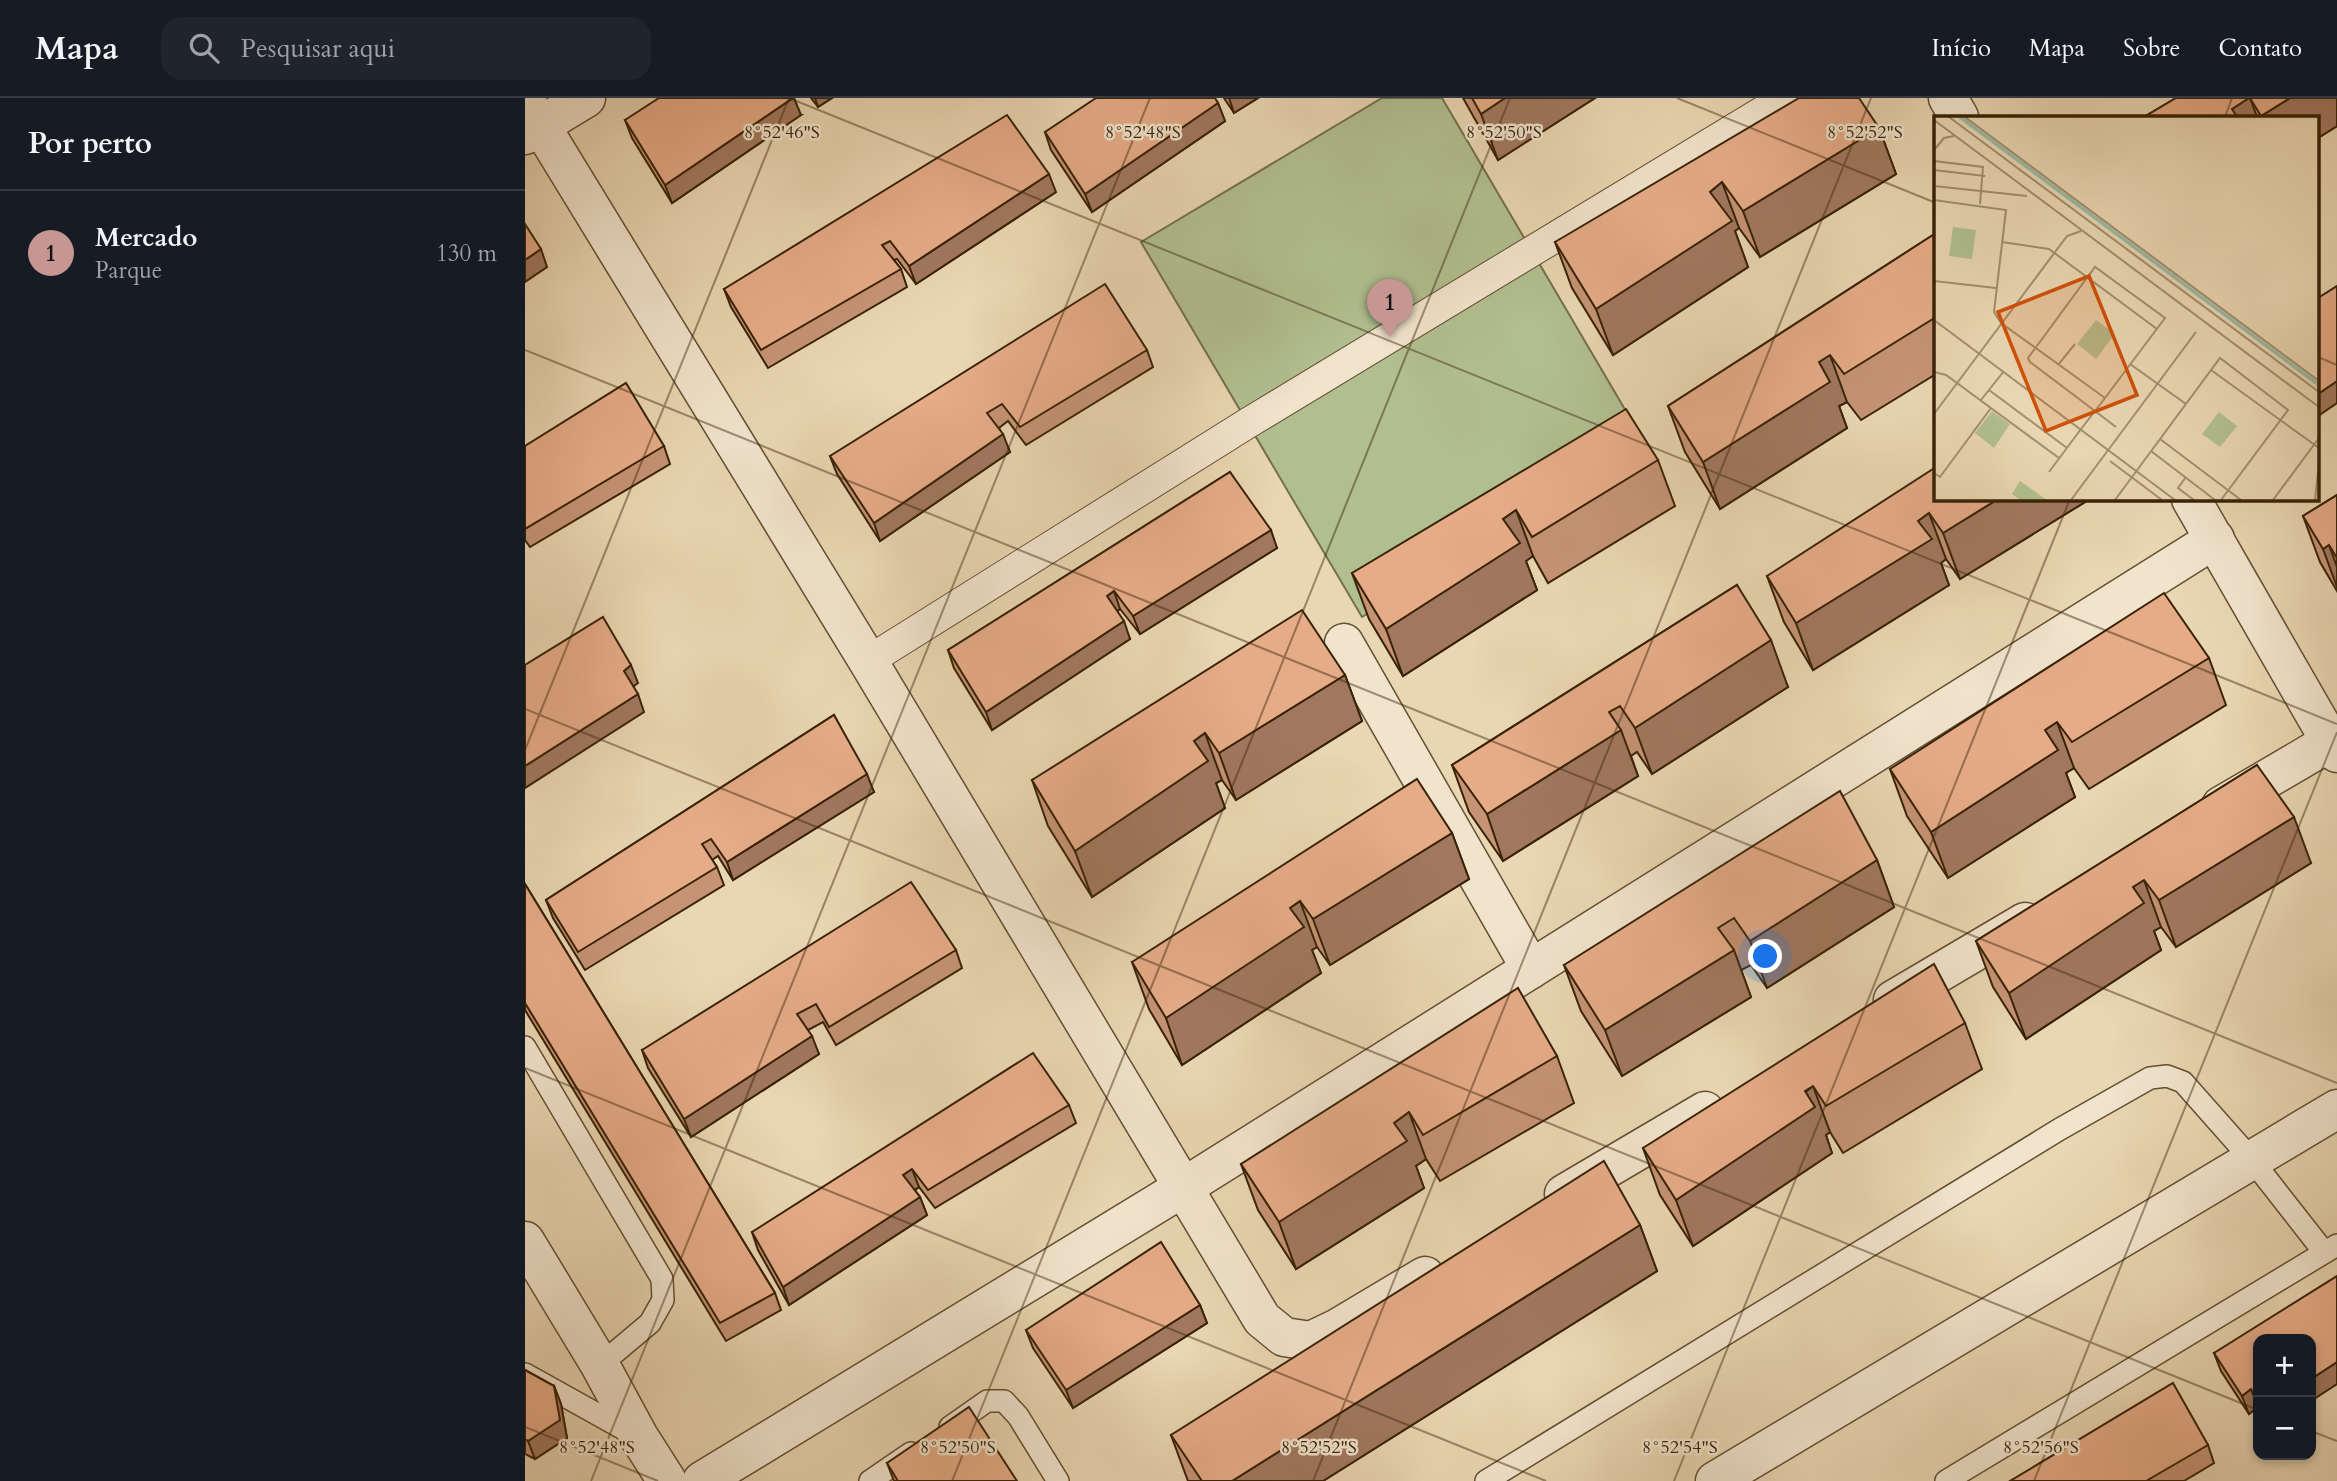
<!DOCTYPE html>
<html lang="pt">
<meta charset="utf-8">
<style>
body{margin:0;font-family:Cardo,serif;background:#20242c;color:#f1f3f6}
.controls{position:absolute;right:21px;bottom:21px;display:grid;overflow:hidden;border-radius:14px;box-shadow:0 4px 10px #0003}
.controls button{width:63px;height:63px;display:grid;place-items:center;padding:0;border:0;border-bottom:2px solid #363941;background:#171b24;color:#f1f3f6;font:35px sans-serif}
.you{position:absolute;left:1241px;top:859px;width:24px;height:24px;margin:-18px;border:5px solid #fff;border-radius:50%;background:#1a73e8;box-shadow:0 0 0 10px #1a73e833}
.badge{display:grid;place-items:center;width:46px;height:46px;border-radius:50%;background:#c59692;color:#111;font-size:23px;font-weight:700}
.pin{position:absolute;translate:-50% -58px;filter:drop-shadow(0 2px 4px #0008)}
.pin::after{content:'';position:absolute;top:37px;width:24px;height:21px;background:inherit;clip-path:polygon(0 0,100% 0,50% 100%)}
.list{margin:0;padding:0;list-style:none}
h2{display:flex;justify-content:space-between;align-items:center;height:91px;margin:0;padding:0 28px;font-size:30px}
h2 small{font-size:23px;font-weight:400;color:#9ea1a6}
.list li{display:grid;grid-template-columns:46px 1fr auto;gap:21px;align-items:center;box-sizing:border-box;height:126px;padding:0 28px;border-top:2px solid #363941}
.list b{display:block;font-size:26px;white-space:nowrap}
.list p{margin:0;font-size:23px;white-space:nowrap;color:#9ea1a6}
.list em{font-size:23px;font-style:normal;color:#9ea1a6}
.icon{flex:none;width:38px;height:38px;fill:none;stroke:currentColor;stroke-width:2;stroke-linecap:round;stroke-linejoin:round}
.map{position:relative;flex:none;width:1812px;height:1383px;overflow:hidden}
header{display:flex;align-items:center;gap:42px;box-sizing:border-box;height:98px;padding:0 35px;background:#171b24;border-bottom:2px solid #363941}
header strong{font-size:33px}
nav{display:flex;gap:38px;margin-inline-start:auto;font-size:24px}
.search{width:490px;height:63px;background:#20242c;display:flex;align-items:center;gap:18px;box-sizing:border-box;padding:0 24px;border-radius:21px;color:#9ea1a6;font-size:26px}
main{display:flex}
aside{flex:1;background:#171b24}
.map>svg:first-child{display:block}
.green{fill:#b1bf90;stroke:#74704b;stroke-width:2}
.lines{fill:none;stroke-linecap:round;stroke-linejoin:round}
.service-casing{stroke:#644f31;stroke-width:24}
.pedestrian-casing{stroke:#644f31;stroke-width:32}
.minor-casing{stroke:#644f31;stroke-width:41}
.service{stroke:#f1e4cd;stroke-width:21}
.pedestrian{stroke:#f1e4cd;stroke-width:30}
.minor{stroke:#f1e4cd;stroke-width:38}
.wall{fill:#c69475;stroke:#382206;stroke-width:2}
.shaded-wall{fill:#a1785f;stroke:#382206;stroke-width:2}
.building{fill:#e6ac88;stroke:#382206;stroke-width:2}
.ticks{fill:none;stroke:#382206;stroke-width:2;stroke-opacity:0.45}
.inset-river{fill:none;stroke:#99baa7;stroke-width:3.5}
.inset-road{fill:none;stroke:#a28e6d;stroke-width:2}
.view{fill:#ce510b;fill-opacity:0.15;stroke:#ce510b;stroke-width:3.5}
.inset-edge{fill:none;stroke:#382206;stroke-width:3.5}
.ticks-label{font-size:18px;text-anchor:middle;fill:#382206;stroke:#f1e4cd;stroke-width:5;stroke-linejoin:round;paint-order:stroke}
</style>
<header>
<strong>Mapa</strong>
<div class="search"><svg class="icon" aria-label="search" viewBox="0 0 24 24"><circle cx="10" cy="10" r="6"/><path d="M15 15l6 6"/></svg>Pesquisar aqui</div>
<nav><a>Início</a><a>Mapa</a><a>Sobre</a><a>Contato</a></nav>
</header>
<main>
<aside>
<h2>Por perto<small></small></h2>
<ul class="list">
<li><span class="badge">1</span><div><b>Mercado</b><p>Parque</p></div><em>130 m</em></li>
</ul>
</aside>
<div class="map">
<svg width="1812" height="1383" viewBox="0 0 1812 1383">
<rect width="100%" height="100%" fill="#e9d6b2"/>
<filter id="stains"><feTurbulence type="fractalNoise" baseFrequency=".00286" numOctaves="4"/><feColorMatrix values="0 0 0 0 .2 0 0 0 0 .09 0 0 0 0 .02 0 0 0 .5 -.17"/></filter>
<radialGradient id="worn" r=".72"><stop offset=".6" stop-color="#630" stop-opacity="0"/><stop offset="1" stop-color="#630" stop-opacity=".3"/></radialGradient>
<polygon class="green" points="857,0 917,0 1122,349 837,519 616,144"/>
<g class="lines">
<defs>
<g id="service">
<polyline points="0,949 137,1181 138,1202 125,1225 75,1267"/>
<polyline points="0,1276 106,1335"/>
<polyline points="425,1329 462,1303 479,1303 493,1318 533,1383"/>
<polyline points="345,1383 386,1355"/>
<polyline points="961,1383 1535,1031 1625,980 1642,978 1658,984 1727,1062 1799,1154"/>
<polyline points="1421,1383 1812,1147"/>
</g>
<polyline id="pedestrian" points="343,563 723,325 1260,0"/>
<g id="minor">
<polyline points="1423,0 1434,19"/>
<polyline points="0,2 343,563 737,1221 759,1239 786,1243 811,1231 900,1178"/>
<polyline points="0,37 61,0"/>
<polyline points="1666,401 1812,655"/>
<polyline points="819,545 1006,871"/>
<polyline points="1696,708 1812,640"/>
<polyline points="1368,902 1500,824"/>
<polyline points="1039,1096 1180,1013"/>
<polyline points="0,1143 75,1267 114,1339 142,1383"/>
<polyline points="177,1383 659,1089 1690,441"/>
<polyline points="1190,1383 1812,1011"/>
</g>
</defs>
<use href="#service" class="service-casing"/>
<use href="#pedestrian" class="pedestrian-casing"/>
<use href="#minor" class="minor-casing"/>
<use href="#service" class="service"/>
<use href="#pedestrian" class="pedestrian"/>
<use href="#minor" class="minor"/>
</g>
<g class="wall">
<polygon points="286,0 307,0 293,9"/>
<polygon points="699,0 733,0 709,15"/>
<polygon points="938,0 1070,0 973,62"/>
<polygon points="1651,0 1812,0 1812,28 1793,40 1793,19 1619,19"/>
<polygon points="693,5 700,23 567,114 526,52 520,34"/>
<polygon points="276,17 147,105 107,40 100,22"/>
<polygon points="1354,30 1371,76 1235,159 1214,130 1210,133 1223,169 1088,257 1047,190 1030,144"/>
<polygon points="531,94 391,186 372,161 369,162 376,171 382,189 243,270 206,209 199,191"/>
<polygon points="1411,135 1411,276 1336,322 1322,304 1314,308 1322,330 1195,411 1160,354 1143,308"/>
<polygon points="622,252 628,269 501,347 483,323 474,330 485,354 355,443 312,376 305,358"/>
<polygon points="0,348 139,348 145,366 5,449 0,442"/>
<polygon points="1133,362 1150,408 1023,485 1008,458 1001,463 1012,492 878,578 844,521 827,475"/>
<polygon points="705,374 752,450 615,536 595,511 592,513 605,541 467,632 429,570 423,552"/>
<polygon points="1812,397 1812,493 1795,464 1778,418"/>
<polygon points="1411,401 1565,401 1435,481 1421,461 1416,465 1424,487 1288,572 1259,524 1242,478"/>
<polygon points="1212,487 1263,589 1127,676 1112,654 1106,658 1113,678 978,763 944,714 927,667"/>
<polygon points="1684,560 1701,607 1564,691 1549,670 1541,675 1550,699 1423,780 1382,718 1365,671"/>
<polygon points="820,577 837,623 711,702 697,682 691,685 700,710 567,799 523,728 507,682"/>
<polygon points="309,617 349,694 208,782 193,758 187,762 192,769 199,787 60,872 28,820 21,802"/>
<polygon points="1732,667 1786,765 1651,849 1636,829 1629,833 1636,852 1501,941 1468,889 1451,843"/>
<polygon points="927,735 944,781 805,867 792,849 787,852 796,875 657,967 624,911 607,864"/>
<polygon points="1352,762 1369,809 1242,890 1226,867 1216,872 1226,899 1097,978 1056,913 1039,867"/>
<polygon points="0,786 250,1195 256,1212 201,1243 0,912"/>
<polygon points="431,852 437,870 311,947 298,924 283,932 294,956 166,1039 123,970 117,952"/>
<polygon points="1440,925 1457,971 1318,1055 1305,1034 1301,1037 1307,1055 1168,1148 1135,1097 1118,1050"/>
<polygon points="1032,958 1049,1005 915,1083 901,1061 891,1068 899,1090 771,1171 733,1112 716,1066"/>
<polygon points="544,1007 551,1025 410,1110 394,1089 390,1092 395,1099 402,1117 264,1207 233,1152 227,1134"/>
<polygon points="1115,1127 1132,1173 798,1383 663,1383 646,1337"/>
<polygon points="675,1207 682,1225 548,1310 508,1250 501,1232"/>
<polygon points="1733,1241 1733,1310 1733,1309 1724,1316 1696,1273 1689,1255"/>
<polygon points="0,1272 29,1288 36,1306 42,1340 10,1361 0,1356"/>
<polygon points="1683,1347 1689,1365 1659,1383 1485,1383"/>
<polygon points="362,1365 492,1383 369,1383"/>
</g>
<g class="shaded-wall">
<polygon points="268,0 269,0 276,17 147,105 140,87"/>
<polygon points="290,0 307,0 293,9"/>
<polygon points="704,0 733,0 709,15"/>
<polygon points="980,0 1070,0 973,62 956,16"/>
<polygon points="1724,0 1725,0 1732,19 1710,19 1707,11"/>
<polygon points="1765,0 1812,0 1812,28 1793,40 1793,19 1737,19 1736,18"/>
<polygon points="693,5 700,23 567,114 560,96"/>
<polygon points="1354,30 1371,76 1235,159 1218,113"/>
<polygon points="524,76 531,94 391,186 384,168"/>
<polygon points="1197,84 1214,130 1210,133 1223,169 1088,257 1071,211 1185,94"/>
<polygon points="16,151 22,169 0,184 0,162"/>
<polygon points="1305,257 1322,304 1314,308 1322,330 1195,411 1178,364 1294,264"/>
<polygon points="1812,283 1812,305 1793,318 1793,296"/>
<polygon points="478,336 485,354 355,443 349,425"/>
<polygon points="1473,401 1565,401 1435,481 1418,435"/>
<polygon points="991,412 1008,458 1001,463 1012,492 878,578 861,531 978,421"/>
<polygon points="1404,415 1421,461 1416,465 1424,487 1288,572 1271,525 1393,423"/>
<polygon points="746,432 752,450 615,536 608,518"/>
<polygon points="1804,447 1812,469 1812,489 1798,451"/>
<polygon points="589,493 595,511 588,516 582,498"/>
<polygon points="599,523 605,541 467,632 461,614"/>
<polygon points="1246,542 1263,589 1127,676 1110,630"/>
<polygon points="106,567 113,585 105,591 99,573"/>
<polygon points="820,577 837,623 711,702 694,655"/>
<polygon points="113,596 119,614 0,690 0,668"/>
<polygon points="1532,624 1549,670 1541,675 1550,699 1423,780 1406,734 1520,632"/>
<polygon points="1096,632 1113,678 978,763 962,716"/>
<polygon points="680,635 697,682 691,685 700,710 567,799 550,753 669,643"/>
<polygon points="342,676 349,694 208,782 202,764"/>
<polygon points="1769,719 1786,765 1651,849 1634,802"/>
<polygon points="927,735 944,781 805,867 788,821"/>
<polygon points="1352,762 1369,809 1242,890 1225,843"/>
<polygon points="1619,782 1636,829 1629,833 1636,852 1501,941 1484,895 1608,789"/>
<polygon points="775,803 792,849 787,852 796,875 657,967 641,920 765,810"/>
<polygon points="1209,852 1226,899 1097,978 1080,932"/>
<polygon points="287,938 294,956 166,1039 159,1021"/>
<polygon points="1288,988 1305,1034 1301,1037 1307,1055 1168,1148 1151,1102"/>
<polygon points="884,1014 901,1061 891,1068 899,1090 771,1171 754,1124 869,1025"/>
<polygon points="387,1071 394,1089 385,1095 378,1077"/>
<polygon points="395,1099 402,1117 264,1207 258,1189"/>
<polygon points="1115,1127 1132,1173 798,1383 707,1383"/>
<polygon points="675,1207 682,1225 548,1310 541,1292"/>
<polygon points="1812,1264 1812,1286 1786,1303 1786,1281"/>
<polygon points="29,1288 36,1306 42,1340 10,1361 3,1343"/>
<polygon points="1726,1291 1733,1309 1724,1316 1717,1298"/>
</g>
<g class="building">
<polygon points="134,0 268,0 140,87 100,22"/>
<polygon points="571,0 690,0 693,5 560,96 520,34"/>
<polygon points="947,0 980,0 956,16"/>
<polygon points="1274,0 1334,0 1354,30 1218,113 1197,84 1185,94 1207,123 1071,211 1030,144"/>
<polygon points="1651,0 1724,0 1707,11 1712,19 1619,19"/>
<polygon points="1725,0 1765,0 1736,18"/>
<polygon points="482,17 524,76 384,168 365,143 357,147 376,171 236,252 199,191"/>
<polygon points="0,126 16,151 0,162"/>
<polygon points="1411,135 1411,219 1319,276 1305,257 1294,264 1305,284 1178,364 1143,308"/>
<polygon points="580,186 622,252 495,329 477,306 462,315 478,336 349,425 305,358"/>
<polygon points="1812,188 1812,283 1793,296 1793,200"/>
<polygon points="101,285 139,348 0,431 0,348"/>
<polygon points="1101,311 1133,362 1007,439 991,412 978,421 995,445 861,531 827,475"/>
<polygon points="1411,369 1411,401 1473,401 1418,435 1404,415 1393,423 1407,441 1271,525 1242,478"/>
<polygon points="705,374 746,432 608,518 589,493 582,498 599,523 461,614 423,552"/>
<polygon points="1812,397 1812,460 1804,447 1798,451 1778,418"/>
<polygon points="1212,487 1246,542 1110,630 1095,608 1084,614 1096,632 962,716 927,667"/>
<polygon points="1639,495 1684,560 1547,644 1532,624 1520,632 1533,652 1406,734 1365,671"/>
<polygon points="777,512 820,577 694,655 680,635 669,643 683,663 550,753 507,682"/>
<polygon points="78,519 106,567 99,573 113,596 0,668 0,567"/>
<polygon points="309,617 342,676 202,764 186,741 177,746 192,769 53,854 21,802"/>
<polygon points="1732,667 1769,719 1634,802 1619,782 1608,789 1619,805 1484,895 1451,843"/>
<polygon points="892,681 927,735 788,821 775,803 765,810 779,829 641,920 607,864"/>
<polygon points="1315,693 1352,762 1225,843 1209,820 1193,830 1209,852 1080,932 1039,867"/>
<polygon points="386,784 431,852 304,929 291,906 272,916 287,938 159,1021 117,952"/>
<polygon points="0,786 250,1195 195,1225 0,905"/>
<polygon points="1409,866 1440,925 1301,1008 1288,988 1280,993 1290,1009 1151,1102 1118,1050"/>
<polygon points="993,890 1032,958 898,1037 884,1014 869,1025 882,1043 754,1124 716,1066"/>
<polygon points="508,955 544,1007 403,1092 387,1071 378,1077 395,1099 258,1189 227,1134"/>
<polygon points="1079,1063 1115,1127 707,1383 677,1383 646,1337"/>
<polygon points="636,1144 675,1207 541,1292 501,1232"/>
<polygon points="1812,1178 1812,1264 1786,1281 1786,1241 1733,1241 1733,1305 1726,1291 1717,1298 1689,1255"/>
<polygon points="0,1272 29,1288 35,1322 3,1343 0,1341"/>
<polygon points="1648,1285 1683,1347 1621,1383 1485,1383"/>
<polygon points="444,1309 492,1383 373,1383 362,1365"/>
</g>
<path class="ticks" d="M264,0L1812,626M1152,0L1411,105M1700,19L1707,0M0,252L1812,985M1793,259L1812,267M0,611L1733,1312M0,652L264,0M0,970L1021,1383M0,1329L133,1383M1786,1333L1812,1343M66,1383L625,0M427,1383L985,0M788,1383L1346,0M1149,1383L1545,401M1509,1383L1812,634"/>
<g transform="translate(1409 18)">
<rect width="385" height="385" fill="#e9d6b2"/>
<path d="M19,111L42,114L38,143L15,140ZM162,204L181,218L162,243L143,228ZM58,295L76,308L60,332L41,317ZM285,296L303,310L286,331L268,318ZM86,365L113,384H86L78,378Z" fill="#b1bf90"/>
<path class="inset-river" d="M26,1L385,269"/>
<path class="inset-road" d="M15,1L385,276M31,1L385,265M0,4L385,291M0,34L10,22L20,20M0,45L49,51L46,88M0,54L51,60M0,70L93,80M0,84L72,94L60,196L67,207L171,282M68,126L115,133L223,213M0,165L62,172M0,204L241,384M196,248L252,288M124,249L141,228M277,254L385,332M0,256L12,259L125,342M55,274L133,332M47,284L70,255M0,298L133,120L147,115M226,323L307,384M217,335L281,384M176,345L228,384M115,356L147,313L161,295L171,282L231,202L161,151L94,242L96,246L161,295L182,311M0,357L6,361L57,292M252,361L244,372L260,384M137,384L262,216M181,384L286,242L354,294L287,384M339,384L385,322M381,384L385,346"/>
<path class="view" d="M155,160L203,279L112,315L64,196Z"/>
<rect width="385" height="385" class="inset-edge"/>
</g>
<g class="ticks-label">
<text x="257" y="40">8°52'46"S</text>
<text x="618" y="40">8°52'48"S</text>
<text x="979" y="40">8°52'50"S</text>
<text x="1340" y="40">8°52'52"S</text>
<text x="72" y="1355">8°52'48"S</text>
<text x="433" y="1355">8°52'50"S</text>
<text x="794" y="1355">8°52'52"S</text>
<text x="1155" y="1355">8°52'54"S</text>
<text x="1516" y="1355">8°52'56"S</text>
</g>
<rect width="100%" height="100%" filter="url(#stains)"/>
<rect width="100%" height="100%" fill="url(#worn)"/>
</svg>
<div class="controls">
<button>+</button>
<button>−</button>
</div>
<div class="you"></div>
<div class="pin badge" style="left:865px;top:239px">1</div>
</div>
</main>
